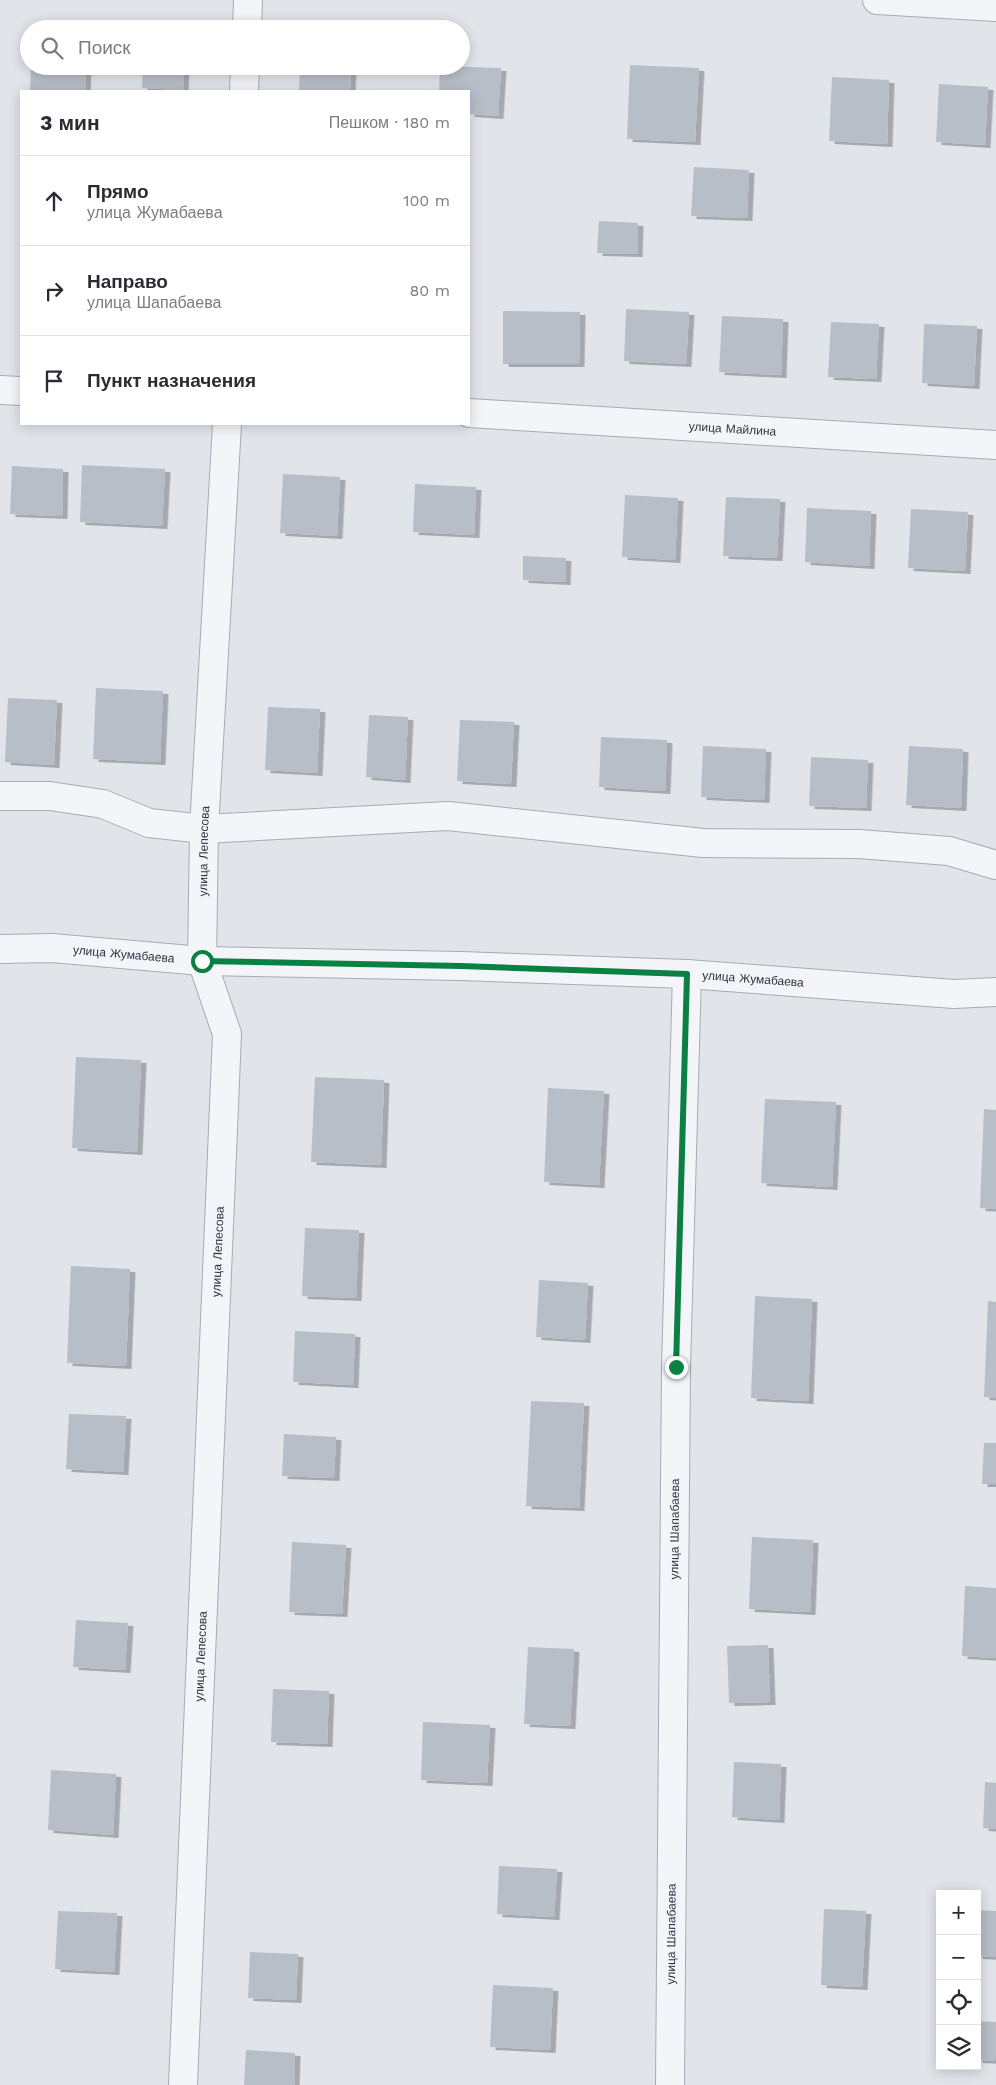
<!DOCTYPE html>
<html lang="ru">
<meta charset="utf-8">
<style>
body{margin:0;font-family:"Work Sans",sans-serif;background:#f2f2f3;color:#2b2b33}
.controls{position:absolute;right:15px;bottom:15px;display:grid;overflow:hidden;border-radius:0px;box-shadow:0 2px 12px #0003}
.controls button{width:45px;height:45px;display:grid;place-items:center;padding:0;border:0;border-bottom:1px solid #e1e1e2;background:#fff;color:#2b2b33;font:25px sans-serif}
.stop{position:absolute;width:15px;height:15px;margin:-11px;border:4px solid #0b8043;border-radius:50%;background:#fff}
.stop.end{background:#0b8043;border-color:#fff;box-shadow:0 1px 5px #0008}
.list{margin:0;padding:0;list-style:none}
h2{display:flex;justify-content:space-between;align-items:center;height:65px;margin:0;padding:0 20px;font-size:21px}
h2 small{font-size:16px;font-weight:400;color:#7c7c81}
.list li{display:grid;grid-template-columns:32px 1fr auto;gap:15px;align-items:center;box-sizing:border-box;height:90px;padding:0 20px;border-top:1px solid #e1e1e2}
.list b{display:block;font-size:19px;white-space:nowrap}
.list p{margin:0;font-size:16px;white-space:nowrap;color:#7c7c81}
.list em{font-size:16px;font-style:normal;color:#7c7c81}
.icon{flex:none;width:28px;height:28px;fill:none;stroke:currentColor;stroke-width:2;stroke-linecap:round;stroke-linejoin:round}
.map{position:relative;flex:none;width:996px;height:2085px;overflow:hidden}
.search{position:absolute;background:#fff;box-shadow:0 2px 12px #0003;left:20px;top:20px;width:450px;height:55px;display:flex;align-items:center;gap:12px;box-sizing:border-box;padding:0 18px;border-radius:28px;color:#7c7c81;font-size:19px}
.panel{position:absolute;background:#fff;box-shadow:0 2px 12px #0003;left:20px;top:90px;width:450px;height:335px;border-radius:0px}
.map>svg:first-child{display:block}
.building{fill:#b8bec7;filter:url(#shadow)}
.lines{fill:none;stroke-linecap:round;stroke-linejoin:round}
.minor-casing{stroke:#a6acb4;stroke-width:30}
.minor{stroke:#f4f5f8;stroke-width:28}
.route{stroke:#0b8043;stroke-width:6}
.labels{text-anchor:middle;stroke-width:5;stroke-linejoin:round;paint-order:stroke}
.street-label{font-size:12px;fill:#293342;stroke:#f1f4f7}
</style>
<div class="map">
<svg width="996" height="2085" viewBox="0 0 996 2085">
<defs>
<filter id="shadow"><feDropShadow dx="5.5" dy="3" stdDeviation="0" flood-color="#0004"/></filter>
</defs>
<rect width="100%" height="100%" fill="#e1e5ea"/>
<g class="building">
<polygon points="630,65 699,68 695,142 627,139"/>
<polygon points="31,66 86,66 85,91 30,91"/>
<polygon points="143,66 184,66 183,90 142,88"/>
<polygon points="300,66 351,66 350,91 299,91"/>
<polygon points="440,66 501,68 498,116 469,114 469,91 439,91"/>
<polygon points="832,77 889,80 887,144 829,141"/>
<polygon points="939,84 988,87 985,145 936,142"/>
<polygon points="694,167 749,170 747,218 691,216"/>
<polygon points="599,221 638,223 637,254 597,253"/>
<polygon points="626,309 689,312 686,364 624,361"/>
<polygon points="503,311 580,312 579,364 503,364"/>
<polygon points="722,316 783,319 781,375 719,372"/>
<polygon points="831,322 879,324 876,379 828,377"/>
<polygon points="924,324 977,326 974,386 922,383"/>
<polygon points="82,465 165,469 162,526 80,522"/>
<polygon points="12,466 63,469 62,516 10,514"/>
<polygon points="283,474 340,477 337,536 280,533"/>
<polygon points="415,484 476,487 474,535 413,532"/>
<polygon points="625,495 678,498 675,560 622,557"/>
<polygon points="726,497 780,499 777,558 723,556"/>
<polygon points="807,508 871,511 869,566 805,562"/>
<polygon points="911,509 968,512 965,571 908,568"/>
<polygon points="523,556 566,558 565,582 523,580"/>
<polygon points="96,688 163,691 160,762 93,759"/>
<polygon points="8,698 57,700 54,765 5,762"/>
<polygon points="268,707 320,709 317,773 265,770"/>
<polygon points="369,715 408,717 405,780 366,777"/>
<polygon points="460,720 514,722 511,784 457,781"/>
<polygon points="601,737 667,740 665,791 599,787"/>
<polygon points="703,746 766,749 764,800 701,797"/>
<polygon points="909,746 963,749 961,808 906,805"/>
<polygon points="811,757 868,760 866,808 809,806"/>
<polygon points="76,1057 141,1060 137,1152 72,1148"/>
<polygon points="315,1077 384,1080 381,1165 311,1162"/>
<polygon points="548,1088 604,1091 599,1185 544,1182"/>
<polygon points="765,1099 836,1102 832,1187 761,1183"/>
<polygon points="984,1109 996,1110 996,1209 980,1208"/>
<polygon points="305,1228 359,1230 356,1298 302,1296"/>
<polygon points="71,1266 130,1269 126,1366 67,1363"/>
<polygon points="539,1280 588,1283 585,1340 536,1337"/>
<polygon points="755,1296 812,1299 808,1401 751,1398"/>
<polygon points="988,1301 996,1302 996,1398 984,1397"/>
<polygon points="295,1331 355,1334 353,1385 293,1382"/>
<polygon points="531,1401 584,1403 579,1508 526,1506"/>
<polygon points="69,1414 126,1416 123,1472 66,1469"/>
<polygon points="284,1434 336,1437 334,1478 282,1476"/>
<polygon points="984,1443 996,1443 996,1484 982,1484"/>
<polygon points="752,1537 813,1540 810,1612 749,1609"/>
<polygon points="292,1542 346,1545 342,1614 289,1612"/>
<polygon points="965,1586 996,1588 996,1658 962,1656"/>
<polygon points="76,1620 128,1623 125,1670 73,1667"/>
<polygon points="768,1645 770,1702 729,1703 727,1646"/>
<polygon points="528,1647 574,1649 570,1726 524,1724"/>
<polygon points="273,1689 329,1691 327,1744 271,1742"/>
<polygon points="423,1722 490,1725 487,1783 421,1780"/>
<polygon points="734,1762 781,1764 779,1820 732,1817"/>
<polygon points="51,1770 116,1774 113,1835 48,1830"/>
<polygon points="985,1782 996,1783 996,1829 983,1828"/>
<polygon points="499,1866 557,1869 554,1917 497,1914"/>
<polygon points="824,1909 866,1911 862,1987 821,1985"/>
<polygon points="977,1910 996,1911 996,1957 977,1956"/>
<polygon points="58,1911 117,1913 114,1972 55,1969"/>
<polygon points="250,1952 298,1954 296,2000 248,1998"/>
<polygon points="493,1985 553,1988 550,2050 490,2047"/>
<polygon points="977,2021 996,2022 995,2061 977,2060"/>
<polygon points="246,2050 295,2053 294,2085 244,2085"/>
</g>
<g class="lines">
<defs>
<g id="minor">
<polyline points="877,0 996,7"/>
<polyline points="247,29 248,0"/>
<polyline points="244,91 245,66"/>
<polyline points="0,390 21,391"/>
<path id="s1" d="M469,413L996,445"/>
<polyline points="0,796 50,796 103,804 149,823 204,829 448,816 703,843 859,844 949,851 996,865"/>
<path id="s2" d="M0,949L52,948L202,961L461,966L687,974L954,994L996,992"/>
<path id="s3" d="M183,2085L227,1034L202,961L204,829L227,424"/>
<path id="s4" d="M670,2085L676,1367L687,974"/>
</g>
</defs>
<use href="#minor" class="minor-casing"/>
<use href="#minor" class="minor"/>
</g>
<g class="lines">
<polyline class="route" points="202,961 461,966 687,974 676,1367"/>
</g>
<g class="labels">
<g class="street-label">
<text dy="4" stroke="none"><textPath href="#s1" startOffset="264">улица Майлина</textPath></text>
<text dy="4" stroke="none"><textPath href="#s3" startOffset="1239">улица Лепесова</textPath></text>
<text dy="4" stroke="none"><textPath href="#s2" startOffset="124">улица Жумабаева</textPath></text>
<text dy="4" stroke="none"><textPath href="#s2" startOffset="754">улица Жумабаева</textPath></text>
<text dy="4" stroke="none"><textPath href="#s3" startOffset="834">улица Лепесова</textPath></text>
<text dy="4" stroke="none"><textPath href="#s4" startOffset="556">улица Шапабаева</textPath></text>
<text dy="4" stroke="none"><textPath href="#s3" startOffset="429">улица Лепесова</textPath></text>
<text dy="4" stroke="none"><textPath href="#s4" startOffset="151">улица Шапабаева</textPath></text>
</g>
</g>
</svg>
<div class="controls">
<button>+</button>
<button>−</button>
<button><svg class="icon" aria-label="locate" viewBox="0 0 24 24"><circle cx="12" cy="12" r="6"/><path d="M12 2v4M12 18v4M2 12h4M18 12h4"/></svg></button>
<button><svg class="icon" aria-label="layers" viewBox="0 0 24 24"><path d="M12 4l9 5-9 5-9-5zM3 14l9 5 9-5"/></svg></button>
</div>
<div class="stop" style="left:202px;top:961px"></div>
<div class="stop end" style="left:676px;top:1367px"></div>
<div class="search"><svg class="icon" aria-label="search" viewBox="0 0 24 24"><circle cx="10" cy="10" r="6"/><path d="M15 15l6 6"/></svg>Поиск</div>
<section class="panel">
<h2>3 мин<small>Пешком · 180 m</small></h2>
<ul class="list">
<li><svg class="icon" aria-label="ahead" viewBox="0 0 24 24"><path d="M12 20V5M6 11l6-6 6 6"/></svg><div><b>Прямо</b><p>улица Жумабаева</p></div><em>100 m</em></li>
<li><svg class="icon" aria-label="right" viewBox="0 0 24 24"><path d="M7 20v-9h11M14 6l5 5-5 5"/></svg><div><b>Направо</b><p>улица Шапабаева</p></div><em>80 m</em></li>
<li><svg class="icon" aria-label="arrive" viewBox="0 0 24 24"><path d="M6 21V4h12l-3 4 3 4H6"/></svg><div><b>Пункт назначения</b></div></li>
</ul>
</section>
</div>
